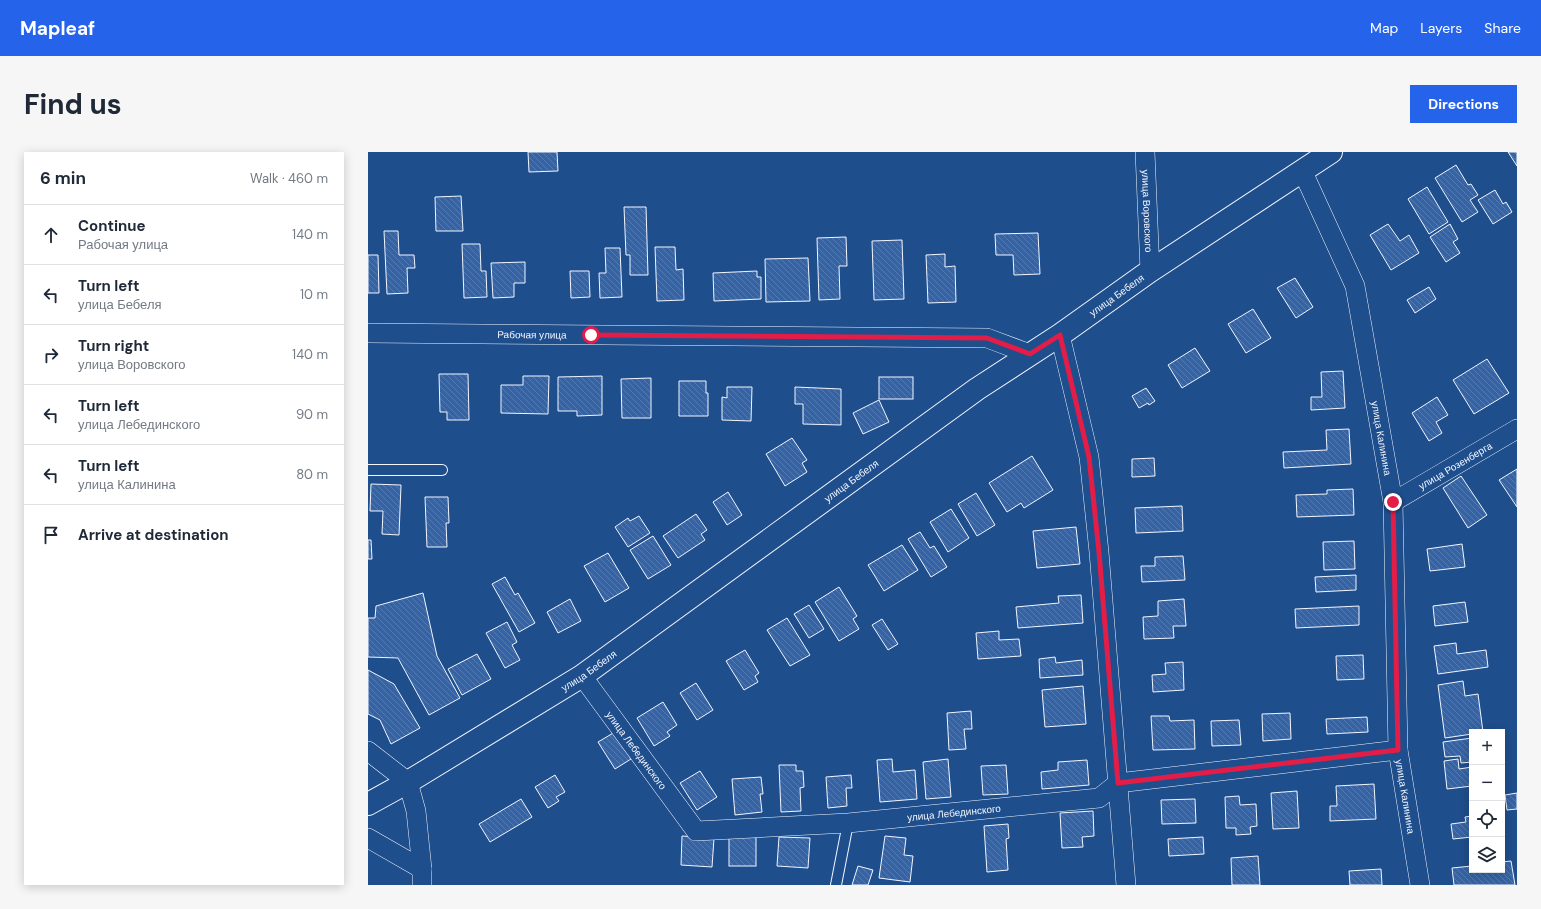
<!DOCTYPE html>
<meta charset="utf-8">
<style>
body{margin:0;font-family:"DM Sans",sans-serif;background:#f6f6f7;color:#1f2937}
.controls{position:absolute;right:12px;bottom:12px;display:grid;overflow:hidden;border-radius:0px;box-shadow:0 2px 10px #0003}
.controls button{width:36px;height:36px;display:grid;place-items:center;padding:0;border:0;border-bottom:1px solid #e0e1e3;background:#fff;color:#1f2937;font:20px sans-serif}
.stop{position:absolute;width:12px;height:12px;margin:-9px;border:3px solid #e11d48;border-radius:50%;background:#fff}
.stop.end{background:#e11d48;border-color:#fff;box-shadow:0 1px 4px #0008}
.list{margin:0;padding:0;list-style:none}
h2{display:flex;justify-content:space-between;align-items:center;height:52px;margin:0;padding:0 16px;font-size:17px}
h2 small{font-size:13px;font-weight:400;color:#747a83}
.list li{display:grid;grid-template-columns:26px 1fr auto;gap:12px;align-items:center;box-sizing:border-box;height:60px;padding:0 16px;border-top:1px solid #e0e1e3}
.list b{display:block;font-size:15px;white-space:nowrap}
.list p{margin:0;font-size:13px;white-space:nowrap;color:#747a83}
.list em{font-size:13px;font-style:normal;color:#747a83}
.icon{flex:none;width:22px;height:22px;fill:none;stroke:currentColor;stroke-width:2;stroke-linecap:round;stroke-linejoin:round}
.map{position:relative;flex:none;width:1149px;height:733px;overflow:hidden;border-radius:0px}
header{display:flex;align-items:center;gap:24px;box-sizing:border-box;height:56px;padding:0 20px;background:#2563eb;color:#fff}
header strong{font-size:19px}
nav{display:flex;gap:22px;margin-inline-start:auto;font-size:14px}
.intro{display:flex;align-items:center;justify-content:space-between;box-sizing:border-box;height:96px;padding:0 24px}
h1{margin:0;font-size:28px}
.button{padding:10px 18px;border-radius:0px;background:#2563eb;color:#fff;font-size:14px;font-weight:700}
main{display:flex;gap:24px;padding:0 24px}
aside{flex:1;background:#fff;border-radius:0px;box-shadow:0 2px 10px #0003}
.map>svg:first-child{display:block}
.building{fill:url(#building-back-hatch);stroke:#f2f6ff}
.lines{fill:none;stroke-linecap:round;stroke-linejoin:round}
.service-casing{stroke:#f2f6ff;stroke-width:12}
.minor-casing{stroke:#f2f6ff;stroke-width:20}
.tertiary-casing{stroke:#f2f6ff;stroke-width:24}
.service{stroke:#1f4e8c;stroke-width:10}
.minor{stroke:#1f4e8c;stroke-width:19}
.tertiary{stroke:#1f4e8c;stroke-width:22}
.route{stroke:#e11d48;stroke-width:5}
.labels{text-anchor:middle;stroke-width:3;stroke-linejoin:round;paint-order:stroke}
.street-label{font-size:10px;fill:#f2f6ff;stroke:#1f4e8c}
</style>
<header>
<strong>Mapleaf</strong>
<nav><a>Map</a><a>Layers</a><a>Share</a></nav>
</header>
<div class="intro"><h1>Find us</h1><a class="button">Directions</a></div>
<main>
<aside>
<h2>6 min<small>Walk · 460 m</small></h2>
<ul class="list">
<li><svg class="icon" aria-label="ahead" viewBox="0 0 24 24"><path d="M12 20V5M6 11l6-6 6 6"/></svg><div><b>Continue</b><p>Рабочая улица</p></div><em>140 m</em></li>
<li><svg class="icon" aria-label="left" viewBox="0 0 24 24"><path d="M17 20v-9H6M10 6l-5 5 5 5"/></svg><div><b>Turn left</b><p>улица Бебеля</p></div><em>10 m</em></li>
<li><svg class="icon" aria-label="right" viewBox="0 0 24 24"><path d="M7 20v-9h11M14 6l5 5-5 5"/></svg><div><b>Turn right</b><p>улица Воровского</p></div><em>140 m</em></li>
<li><svg class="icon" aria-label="left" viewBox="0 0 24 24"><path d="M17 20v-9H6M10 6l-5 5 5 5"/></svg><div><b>Turn left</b><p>улица Лебединского</p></div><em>90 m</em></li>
<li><svg class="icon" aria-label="left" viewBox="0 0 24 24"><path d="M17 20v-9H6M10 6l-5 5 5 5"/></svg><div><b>Turn left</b><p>улица Калинина</p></div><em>80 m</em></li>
<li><svg class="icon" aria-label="arrive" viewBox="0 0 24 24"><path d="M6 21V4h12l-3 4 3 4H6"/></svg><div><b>Arrive at destination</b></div></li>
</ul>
</aside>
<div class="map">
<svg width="1149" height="733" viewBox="0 0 1149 733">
<defs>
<pattern id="building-back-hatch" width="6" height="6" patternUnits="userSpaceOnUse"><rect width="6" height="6" fill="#3563a3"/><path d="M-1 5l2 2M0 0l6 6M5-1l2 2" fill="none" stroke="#537ab1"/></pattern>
</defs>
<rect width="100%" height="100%" fill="#1f4e8c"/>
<g class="building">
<polygon points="160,0 189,0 190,19 161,20"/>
<polygon points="1140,0 1149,0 1149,14"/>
<polygon points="1088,13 1100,33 1103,32 1110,43 1102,48 1110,60 1094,70 1067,26"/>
<polygon points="1059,35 1080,70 1061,82 1040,47"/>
<polygon points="1127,38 1135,52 1138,50 1144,60 1125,72 1110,48"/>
<polygon points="93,44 95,79 68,79 67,45"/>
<polygon points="256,55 278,55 280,123 262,123 262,103 258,103"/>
<polygon points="1020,72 1032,89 1041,83 1051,101 1023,118 1002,83"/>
<polygon points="1082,72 1090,87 1085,90 1092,101 1078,110 1062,85"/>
<polygon points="16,79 30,79 31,103 46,103 47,116 39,116 40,141 19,142"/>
<polygon points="670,81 672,122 646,123 645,103 628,103 627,82"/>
<polygon points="478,85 479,114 471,114 472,147 451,148 449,86"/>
<polygon points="534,88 536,147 506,148 504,89"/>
<polygon points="94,92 112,92 113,119 118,119 119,145 96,146"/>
<polygon points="287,95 307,95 308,118 315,117 316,148 289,149"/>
<polygon points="237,96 252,96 254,145 232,146 231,121 238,121"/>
<polygon points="577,102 577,115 587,114 588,150 560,151 558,103"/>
<polygon points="0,103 10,103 11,141 0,141"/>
<polygon points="440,106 442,149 398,150 397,107"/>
<polygon points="157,110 157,131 146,131 146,145 125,146 123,111"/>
<polygon points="202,119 221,119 222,145 203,146"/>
<polygon points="389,119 389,125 393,125 393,147 346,149 345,121"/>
<polygon points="927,126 945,155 928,166 909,136"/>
<polygon points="1061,135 1068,147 1047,161 1039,148"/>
<polygon points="885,157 903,186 878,201 860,172"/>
<polygon points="827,196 842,219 814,236 800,213"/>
<polygon points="1119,207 1141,241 1106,262 1085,228"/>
<polygon points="975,219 977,256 943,258 943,245 954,245 953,220"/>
<polygon points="71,222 100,222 101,268 79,268 79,260 72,260"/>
<polygon points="155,224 181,224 180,262 133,261 133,233 155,233"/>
<polygon points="234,224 234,263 209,264 209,259 190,259 190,225"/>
<rect x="511" y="225" width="34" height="22"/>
<polygon points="283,226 283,266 254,266 253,227"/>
<polygon points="311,229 338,229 338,241 340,241 340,264 311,264"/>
<polygon points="359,235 384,235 383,269 354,268 354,245 359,246"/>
<polygon points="427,235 473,237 473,273 435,272 435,252 427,252"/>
<polygon points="778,236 787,249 781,253 780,251 771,256 764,244"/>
<polygon points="1069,245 1080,263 1068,270 1074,281 1061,289 1044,261"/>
<polygon points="511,248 521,270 495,282 485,261"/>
<polygon points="981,277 983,312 916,316 915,300 959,298 958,278"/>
<polygon points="424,286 439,308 434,311 439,320 417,334 398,302"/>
<polygon points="664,304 685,338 656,356 653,351 639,360 621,331"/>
<polygon points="786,306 787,324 764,325 764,307"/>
<polygon points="1149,317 1149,355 1131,328"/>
<polygon points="1093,324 1119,363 1100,376 1075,336"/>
<polygon points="3,332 33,333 31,383 14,382 15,359 2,359"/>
<polygon points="985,337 986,363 929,365 928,343 959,342 959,338"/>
<polygon points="360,340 374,363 359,373 345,350"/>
<polygon points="608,341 627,373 609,384 590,352"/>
<polygon points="57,345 80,345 81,371 78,371 79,395 59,395"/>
<polygon points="814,354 815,379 768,381 767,356"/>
<polygon points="583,357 601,386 580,400 562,370"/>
<polygon points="328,362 339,378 333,382 337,388 310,406 295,384"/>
<polygon points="271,364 282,381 260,395 247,375 260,366 262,369"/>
<polygon points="708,375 712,412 669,416 665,379"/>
<polygon points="552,380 562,396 566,394 579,415 563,425 540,387"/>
<polygon points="285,384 303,413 280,427 262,398"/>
<polygon points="0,388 3,388 4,407 0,407"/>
<polygon points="986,389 987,417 956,418 955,390"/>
<polygon points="1094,392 1097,415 1062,419 1059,397"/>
<polygon points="534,393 550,418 516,439 500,413"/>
<polygon points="240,401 261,436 237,450 216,414"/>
<polygon points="815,404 817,428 774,430 773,414 787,414 787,405"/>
<polygon points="988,423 988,438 948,440 947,425"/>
<polygon points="137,425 147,443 150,441 167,471 151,480 124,432"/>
<polygon points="471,435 489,464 485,467 491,477 471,489 447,450"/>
<polygon points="55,441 69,504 92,546 61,563 30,506 0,505 0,466 7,466 8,454"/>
<polygon points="713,443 715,471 650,476 648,455 691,451 690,444"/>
<polygon points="202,447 213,469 190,481 179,460"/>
<polygon points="816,447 818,474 805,474 806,486 776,487 775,465 790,464 790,449"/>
<polygon points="1097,450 1100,470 1067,474 1065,454"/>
<polygon points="441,453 456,477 441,486 426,462"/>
<polygon points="991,454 991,473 928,476 927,457"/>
<polygon points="419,466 442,503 422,514 399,478"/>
<polygon points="514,467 530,492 520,498 504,473"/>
<polygon points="139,470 149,490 144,493 152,508 137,516 118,481"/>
<polygon points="631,479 631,488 651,487 653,504 610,507 608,481"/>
<polygon points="1088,491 1089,502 1118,498 1120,515 1070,522 1066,494"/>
<polygon points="377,498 391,521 387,524 390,530 376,538 358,509"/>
<polygon points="109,502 123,527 94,543 80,517"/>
<polygon points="995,503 996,527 969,528 968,504"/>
<polygon points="687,505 688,511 714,508 715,523 672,526 671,507"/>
<polygon points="815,510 816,538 785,540 784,523 798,522 797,511"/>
<polygon points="0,518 26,532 52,576 23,592 12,568 0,562"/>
<polygon points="1095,529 1097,544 1110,542 1115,580 1104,580 1104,582 1077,586 1070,533"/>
<polygon points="328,531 345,558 329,568 312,541"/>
<polygon points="715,534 718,572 677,575 674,538"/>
<polygon points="295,550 309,573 299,580 302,584 286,594 269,566"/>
<polygon points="603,559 604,577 596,577 598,597 581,598 579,561"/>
<polygon points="922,561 923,587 895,589 894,562"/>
<polygon points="783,564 801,564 802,569 826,568 827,597 785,598"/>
<polygon points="999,565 1000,580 959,582 958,567"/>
<polygon points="871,568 873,593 844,594 843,569"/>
<polygon points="247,580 263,607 247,617 230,590"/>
<polygon points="1104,586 1104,610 1093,611 1092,604 1077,605 1075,590"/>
<polygon points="524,607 525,620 547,618 549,647 512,650 509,608"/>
<polygon points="580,607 583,645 558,647 555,610"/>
<polygon points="1090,607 1091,617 1104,615 1104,634 1079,637 1076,609"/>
<polygon points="719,608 721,633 674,637 673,620 690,618 690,610"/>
<polygon points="411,613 428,613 428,619 435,619 436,635 432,636 433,659 413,660"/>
<polygon points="638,613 640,642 615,643 613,614"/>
<polygon points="332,619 349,645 329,658 312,631"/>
<polygon points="187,623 197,640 188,645 191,649 180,656 167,635"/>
<polygon points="483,623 484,636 478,636 479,654 460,656 458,625"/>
<polygon points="393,625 395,642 392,642 394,660 367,663 364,627"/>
<polygon points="1006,632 1008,667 962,669 962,654 969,654 968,634"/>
<polygon points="929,639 931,676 905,677 903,641"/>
<polygon points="1149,641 1149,657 1139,658 1137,643"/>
<polygon points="871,644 872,653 888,652 889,674 882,675 883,682 868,683 868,676 858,676 857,645"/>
<polygon points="153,647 164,665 122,690 111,672"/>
<polygon points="827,647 828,671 794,672 793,648"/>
<polygon points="725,659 726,684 714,685 715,695 694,696 692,661"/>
<polygon points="1104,664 1104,685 1085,687 1083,672 1098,670 1097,665"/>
<polygon points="640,672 641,686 638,687 640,718 619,720 616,674"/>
<polygon points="314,684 346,686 344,715 313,713"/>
<polygon points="517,684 538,686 536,703 545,704 542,730 511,726"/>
<rect x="361" y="685" width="27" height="29"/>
<polygon points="411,685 442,686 440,716 409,714"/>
<polygon points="835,685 836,702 801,704 800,687"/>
<polygon points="890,704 892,733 864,733 863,706"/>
<polygon points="1143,709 1147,733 1086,733 1084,716 1104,714 1104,718 1134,718 1134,710"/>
<polygon points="490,714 505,718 500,733 484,733"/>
<polygon points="1013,717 1014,733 982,733 981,719"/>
</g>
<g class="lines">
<defs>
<g id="service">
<polyline points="0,318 74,318"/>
<polyline points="468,733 480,671"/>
</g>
<g id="minor">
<path id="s1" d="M777,0L782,119"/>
<path id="s2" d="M934,18L987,134L1025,350L1030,598L1052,733"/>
<path id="s3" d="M0,181L619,186L662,202"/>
<polyline points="692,183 721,305 731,400 758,733"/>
<path id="s4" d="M1025,350L1149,277"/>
<path id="s5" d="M214,524L328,679L480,671L731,646L750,631L1030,598"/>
<polyline points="0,599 40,630 48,659 54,717 54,733"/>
<polyline points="0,686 54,717"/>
</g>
<g id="tertiary">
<path id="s6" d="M0,652L40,630L214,524L609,237L692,183L782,119L963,0"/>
</g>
</defs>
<use href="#service" class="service-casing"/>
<use href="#minor" class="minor-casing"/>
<use href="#tertiary" class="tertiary-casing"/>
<use href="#service" class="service"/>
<use href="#minor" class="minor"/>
<use href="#tertiary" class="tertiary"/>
</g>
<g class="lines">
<polyline class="route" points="223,183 619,186 662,202 692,183 721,305 731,400 750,631 1030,598 1025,350"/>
</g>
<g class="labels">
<g class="street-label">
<text dy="4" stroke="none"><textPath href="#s1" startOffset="59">улица Воровского</textPath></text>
<text dy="4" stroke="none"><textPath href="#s6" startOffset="906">улица Бебеля</textPath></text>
<text dy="4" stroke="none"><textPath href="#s3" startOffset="164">Рабочая улица</textPath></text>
<text dy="4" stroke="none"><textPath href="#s2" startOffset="282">улица Калинина</textPath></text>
<text dy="4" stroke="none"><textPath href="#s4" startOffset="72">улица Розенберга</textPath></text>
<text dy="4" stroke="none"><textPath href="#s6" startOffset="582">улица Бебеля</textPath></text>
<text dy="4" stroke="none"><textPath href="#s6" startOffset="258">улица Бебеля</textPath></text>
<text dy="4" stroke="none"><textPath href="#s5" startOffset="92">улица Лебединского</textPath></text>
<text dy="4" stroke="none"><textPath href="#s2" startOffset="642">улица Калинина</textPath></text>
<text dy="4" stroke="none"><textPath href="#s5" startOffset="451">улица Лебединского</textPath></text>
</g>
</g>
</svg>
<div class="controls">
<button>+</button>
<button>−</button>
<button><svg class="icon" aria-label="locate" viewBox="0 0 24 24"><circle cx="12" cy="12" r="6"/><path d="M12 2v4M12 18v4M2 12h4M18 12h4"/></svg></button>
<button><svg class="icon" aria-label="layers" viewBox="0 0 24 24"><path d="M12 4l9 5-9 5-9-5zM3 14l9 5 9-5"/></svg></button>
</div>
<div class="stop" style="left:223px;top:183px"></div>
<div class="stop end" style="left:1025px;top:350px"></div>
</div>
</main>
